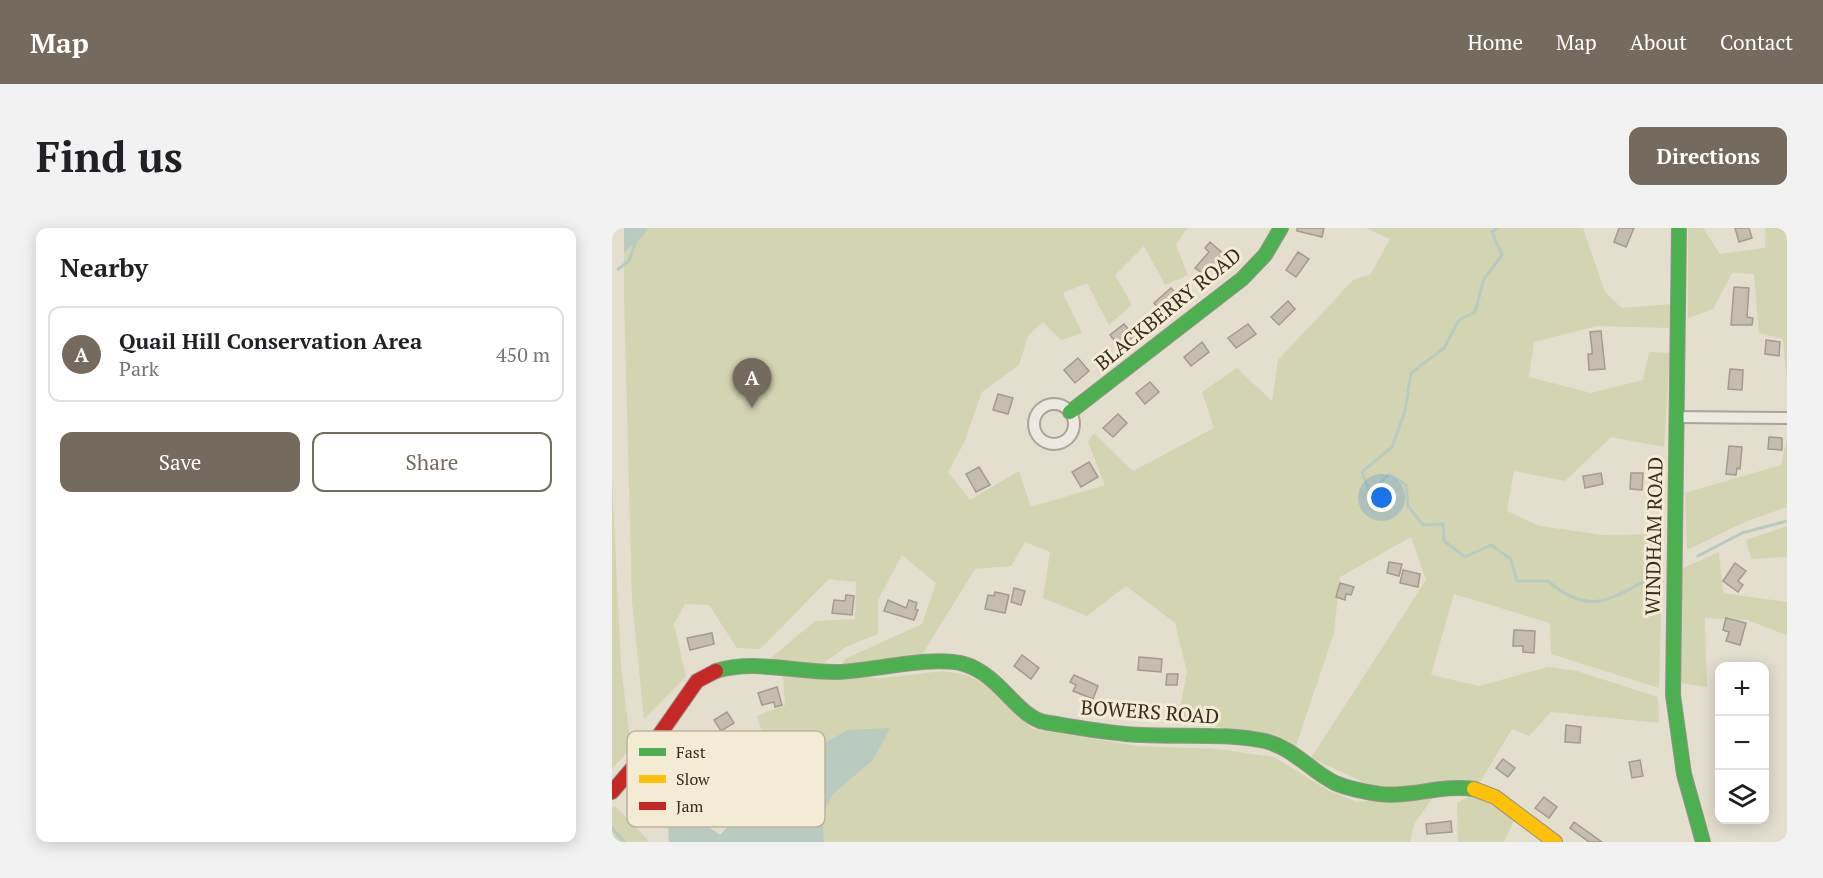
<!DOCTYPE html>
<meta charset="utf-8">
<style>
body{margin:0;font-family:"PT Serif",serif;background:#f2f2f2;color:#202124}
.controls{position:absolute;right:18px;bottom:18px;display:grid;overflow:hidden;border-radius:12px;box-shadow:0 3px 15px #0003}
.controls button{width:54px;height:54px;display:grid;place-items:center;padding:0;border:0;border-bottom:2px solid #e0e0e0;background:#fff;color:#202124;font:30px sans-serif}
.you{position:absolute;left:770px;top:270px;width:21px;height:21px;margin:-15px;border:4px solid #fff;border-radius:50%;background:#1a73e8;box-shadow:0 0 0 9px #1a73e833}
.badge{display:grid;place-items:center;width:39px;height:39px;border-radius:50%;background:#746a5d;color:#fff;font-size:20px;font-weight:700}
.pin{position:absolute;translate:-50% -50px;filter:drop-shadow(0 2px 3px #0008)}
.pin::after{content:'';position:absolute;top:32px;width:21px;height:18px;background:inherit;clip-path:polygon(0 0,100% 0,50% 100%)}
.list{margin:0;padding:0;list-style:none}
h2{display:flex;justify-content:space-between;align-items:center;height:78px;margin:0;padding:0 24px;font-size:26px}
h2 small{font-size:20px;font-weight:400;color:#757577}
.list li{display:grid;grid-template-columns:39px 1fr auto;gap:18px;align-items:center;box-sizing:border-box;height:96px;margin:0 12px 12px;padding:0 12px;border:2px solid #e0e0e0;border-radius:12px}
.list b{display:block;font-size:22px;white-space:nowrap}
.list p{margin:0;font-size:20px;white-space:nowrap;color:#757577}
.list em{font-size:20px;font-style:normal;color:#757577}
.actions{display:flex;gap:12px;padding:18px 24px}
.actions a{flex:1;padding:14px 0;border:2px solid #746a5d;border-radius:12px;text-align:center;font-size:21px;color:#746a5d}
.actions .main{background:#746a5d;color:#fff}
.icon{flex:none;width:33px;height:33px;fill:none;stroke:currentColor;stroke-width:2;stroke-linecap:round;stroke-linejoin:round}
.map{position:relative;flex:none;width:1175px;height:614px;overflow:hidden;border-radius:12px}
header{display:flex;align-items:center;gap:36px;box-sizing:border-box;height:84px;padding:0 30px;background:#746a5d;color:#fff}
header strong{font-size:28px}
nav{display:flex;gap:33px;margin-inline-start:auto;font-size:21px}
.intro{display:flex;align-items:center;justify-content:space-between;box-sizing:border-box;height:144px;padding:0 36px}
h1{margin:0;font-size:42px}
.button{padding:15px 27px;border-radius:12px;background:#746a5d;color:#fff;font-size:21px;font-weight:700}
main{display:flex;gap:36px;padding:0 36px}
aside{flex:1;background:#fff;border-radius:12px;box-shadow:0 3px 15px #0003}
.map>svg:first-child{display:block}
.green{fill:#d3d4b2}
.water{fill:#b9cac0}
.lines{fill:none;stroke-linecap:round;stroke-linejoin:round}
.stream{stroke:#b9cac0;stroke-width:3}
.building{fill:#c7bcb0;stroke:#a49a8e;stroke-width:1.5}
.street-casing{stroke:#aaa397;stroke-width:14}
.fast-casing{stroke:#999288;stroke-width:16}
.slow-casing{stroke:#999288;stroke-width:16}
.jam-casing{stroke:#999288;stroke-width:16}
.street{stroke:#ece9e0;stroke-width:10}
.fast{stroke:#4caf50;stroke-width:14}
.slow{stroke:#ffc107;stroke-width:14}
.jam{stroke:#c62828;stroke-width:14}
.labels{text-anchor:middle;stroke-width:6;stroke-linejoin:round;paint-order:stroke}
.street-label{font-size:20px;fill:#382c20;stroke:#f4ebd5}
.key{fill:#f4ebd5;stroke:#bcb29f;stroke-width:1.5}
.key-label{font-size:16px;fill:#382c20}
</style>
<header>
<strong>Map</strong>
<nav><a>Home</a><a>Map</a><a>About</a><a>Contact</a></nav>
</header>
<div class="intro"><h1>Find us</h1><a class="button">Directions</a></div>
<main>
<aside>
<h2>Nearby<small></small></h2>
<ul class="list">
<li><span class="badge">A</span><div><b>Quail Hill Conservation Area</b><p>Park</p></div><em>450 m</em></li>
</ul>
<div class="actions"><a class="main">Save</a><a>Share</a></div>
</aside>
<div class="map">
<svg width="1175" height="614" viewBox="0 0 1175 614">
<rect width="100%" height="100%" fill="#e4decf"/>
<g class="green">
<polygon points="19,0 575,0 564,17 576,47 553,57 532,18 503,47 520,77 497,97 475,55 451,65 470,105 449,112 431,94 416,108 407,137 370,164 352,215 336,244 358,272 407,243 419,279 493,257 476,214 482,205 521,243 602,200 590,164 625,140 660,173 666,132 742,51 758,47 778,11 754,0 971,0 993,64 1010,80 1060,76 1057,100 985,98 922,114 917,149 979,165 1031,152 1037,124 1058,125 1052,219 999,209 953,253 902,243 895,283 928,298 991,307 1051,306 1047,460 939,426 938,395 842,366 819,447 867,458 936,439 965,443 1046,469 1047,495 939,484 917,508 900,501 868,554 852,553 767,561 699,530 814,352 799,309 728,349 722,405 684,518 566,489 575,444 563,395 514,358 475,388 431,370 438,324 413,314 399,338 363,341 308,430 230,437 233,431 310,396 324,355 290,327 266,372 266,406 234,419 209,437 154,434 203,393 243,391 244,354 217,351 148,421 125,420 97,377 73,376 62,396 74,449 32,491 20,373 12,67 12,25 20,18"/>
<polygon points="1076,0 1091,0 1108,26 1153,20 1154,0 1175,0 1175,155 1171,111 1147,105 1142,46 1120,45 1101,81 1076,90"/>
<polygon points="1175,210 1175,279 1135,293 1075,322 1073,265 1169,237"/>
<polygon points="0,252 9,438 19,520 0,541"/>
<polygon points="1175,298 1175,329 1139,331 1134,312"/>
<polygon points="1107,324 1111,365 1175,374 1175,407 1135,392 1093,390 1095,459 1068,455 1069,341"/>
<polygon points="331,443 354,447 375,457 421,501 525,518 605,521 662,529 714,561 744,574 823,567 802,596 798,614 57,614 55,569 108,607 131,583 118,576 107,549 153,513 145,488 173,477 171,448 270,450"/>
<polygon points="860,567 903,590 892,614 846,614 845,575"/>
<polygon points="3,578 35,611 36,614 0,614 0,580"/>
</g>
<g class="water">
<polygon points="12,0 36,0 34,5 12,25"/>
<polygon points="278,500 261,532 221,566 210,586 212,614 57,614 55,569 108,607 175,536 236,502"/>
</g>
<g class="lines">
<g class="stream">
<path d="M885,0L880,4L890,27L872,51L863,84L847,92L832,120L799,145L793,183L780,219L750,244L758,265L777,246L794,257L796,278L811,297L831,296L832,313L853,329L879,317L899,331L905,353H936C979,390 1001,370 1045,346"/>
<polyline points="6,41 17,33 25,10"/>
<polyline points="1086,328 1130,305 1175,293"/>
<polyline points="0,600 12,614"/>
</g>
</g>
<g class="building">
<polygon points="685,0 712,0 710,9 685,3"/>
<polygon points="1007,0 1022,0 1014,19 1002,14"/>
<polygon points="1123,0 1137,0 1140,10 1127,14"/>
<polygon points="598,14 613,27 599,43 595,40 590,45 583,40 597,24 593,20"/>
<polygon points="686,24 697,31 684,49 674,42"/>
<polygon points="1122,59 1137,60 1135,89 1141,90 1140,97 1119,97"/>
<polygon points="559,60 569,71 551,86 542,75"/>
<polygon points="676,73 683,81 667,97 659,89"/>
<polygon points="512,96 522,108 508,120 498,107"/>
<polygon points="636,96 644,106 624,120 616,110"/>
<polygon points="989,103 993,141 977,142 976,126 980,126 980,121 978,104"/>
<polygon points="1154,112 1168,114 1167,128 1153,126"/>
<polygon points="590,114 597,124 579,138 572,129"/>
<polygon points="466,130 477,143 463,155 452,142"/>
<polygon points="1118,141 1131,142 1130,162 1116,161"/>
<polygon points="538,154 547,164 533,176 524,165"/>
<polygon points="386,166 401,170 396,186 381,182"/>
<polygon points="506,186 515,195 501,209 491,200"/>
<polygon points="1157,209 1170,210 1170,222 1156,221"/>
<polygon points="1117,218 1130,219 1128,241 1125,240 1124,247 1114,246"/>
<polygon points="477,234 486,249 469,259 460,244"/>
<polygon points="367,239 378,257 364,264 354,246"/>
<polygon points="989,245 991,256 973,260 971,248"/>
<polygon points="1019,245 1031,245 1030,262 1018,261"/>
<polygon points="777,334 790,336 787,348 775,345"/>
<polygon points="1123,335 1134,343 1126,353 1131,357 1126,364 1111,353"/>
<polygon points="791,342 808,346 806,359 788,355"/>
<polygon points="728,355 742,359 739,367 734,366 733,372 724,369"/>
<polygon points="402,360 413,363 409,377 399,374"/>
<polygon points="383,364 397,367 393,385 373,381 376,367 382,368"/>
<polygon points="234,367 242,368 240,387 220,385 222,372 233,373"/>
<polygon points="276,372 294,380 297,372 305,375 303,381 306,382 302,392 272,383"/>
<polygon points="1114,390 1134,395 1128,417 1114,413 1117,404 1111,402"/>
<polygon points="902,402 923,403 922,425 911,424 911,418 901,418"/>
<polygon points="100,405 102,416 78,422 75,410"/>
<polygon points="410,427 427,440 419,451 402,438"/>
<polygon points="527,429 550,431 549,444 526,442"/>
<polygon points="555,446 566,446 565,457 554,457"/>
<polygon points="462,447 486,458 481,471 461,463 464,457 458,454"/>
<polygon points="165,459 170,477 163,479 162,474 150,477 146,465"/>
<polygon points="115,484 122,495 109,503 102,492"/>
<polygon points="954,497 969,499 968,515 953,514"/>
<polygon points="891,531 903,540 896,549 884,540"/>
<polygon points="1028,532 1031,548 1020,550 1017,534"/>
<polygon points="932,569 945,579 937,590 923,580"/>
<polygon points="839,593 840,604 815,606 814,596"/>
<polygon points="962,594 990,614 977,614 958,600"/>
</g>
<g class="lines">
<defs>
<g id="street">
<circle cx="442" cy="196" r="20"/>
<polyline points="1064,189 1175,190"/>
</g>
<g id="fast">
<polyline points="1067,0 1061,467 1072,546 1091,614"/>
<polyline points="458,184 630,51 653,27 669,0"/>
<path d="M104,443C144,431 185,445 226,444C261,443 320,427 352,436C387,446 406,489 432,494C464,499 498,506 531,507C571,509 614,505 653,513C681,520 699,543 723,555C735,560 754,564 767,566C798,570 830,556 862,561"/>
</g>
<polyline id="slow" points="862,561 883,569 943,614"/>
<polyline id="jam" points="0,564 41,516 85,453 104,443"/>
</defs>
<use href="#street" class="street-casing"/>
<use href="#fast" class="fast-casing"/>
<use href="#slow" class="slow-casing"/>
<use href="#jam" class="jam-casing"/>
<use href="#street" class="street"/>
<use href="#fast" class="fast"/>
<use href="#slow" class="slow"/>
<use href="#jam" class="jam"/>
</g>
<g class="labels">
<g class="street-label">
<text transform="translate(556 81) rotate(-39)" y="7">BLACKBERRY ROAD</text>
<text transform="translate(1042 308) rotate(-89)" y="7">WINDHAM ROAD</text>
<text transform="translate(538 484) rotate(4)" y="7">BOWERS ROAD</text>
</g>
</g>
<rect x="15" y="503" width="198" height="96" rx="9" class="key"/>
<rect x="27" y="520" width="27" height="8" fill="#4caf50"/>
<rect x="27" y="547" width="27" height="8" fill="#ffc107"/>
<rect x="27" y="574" width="27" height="8" fill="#c62828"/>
<g class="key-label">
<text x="64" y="530">Fast</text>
<text x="64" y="557">Slow</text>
<text x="64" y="584">Jam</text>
</g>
</svg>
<div class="controls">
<button>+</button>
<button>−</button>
<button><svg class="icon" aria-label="layers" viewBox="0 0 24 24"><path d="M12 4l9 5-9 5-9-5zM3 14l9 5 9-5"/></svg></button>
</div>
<div class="you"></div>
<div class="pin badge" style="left:140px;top:180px">A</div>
</div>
</main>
